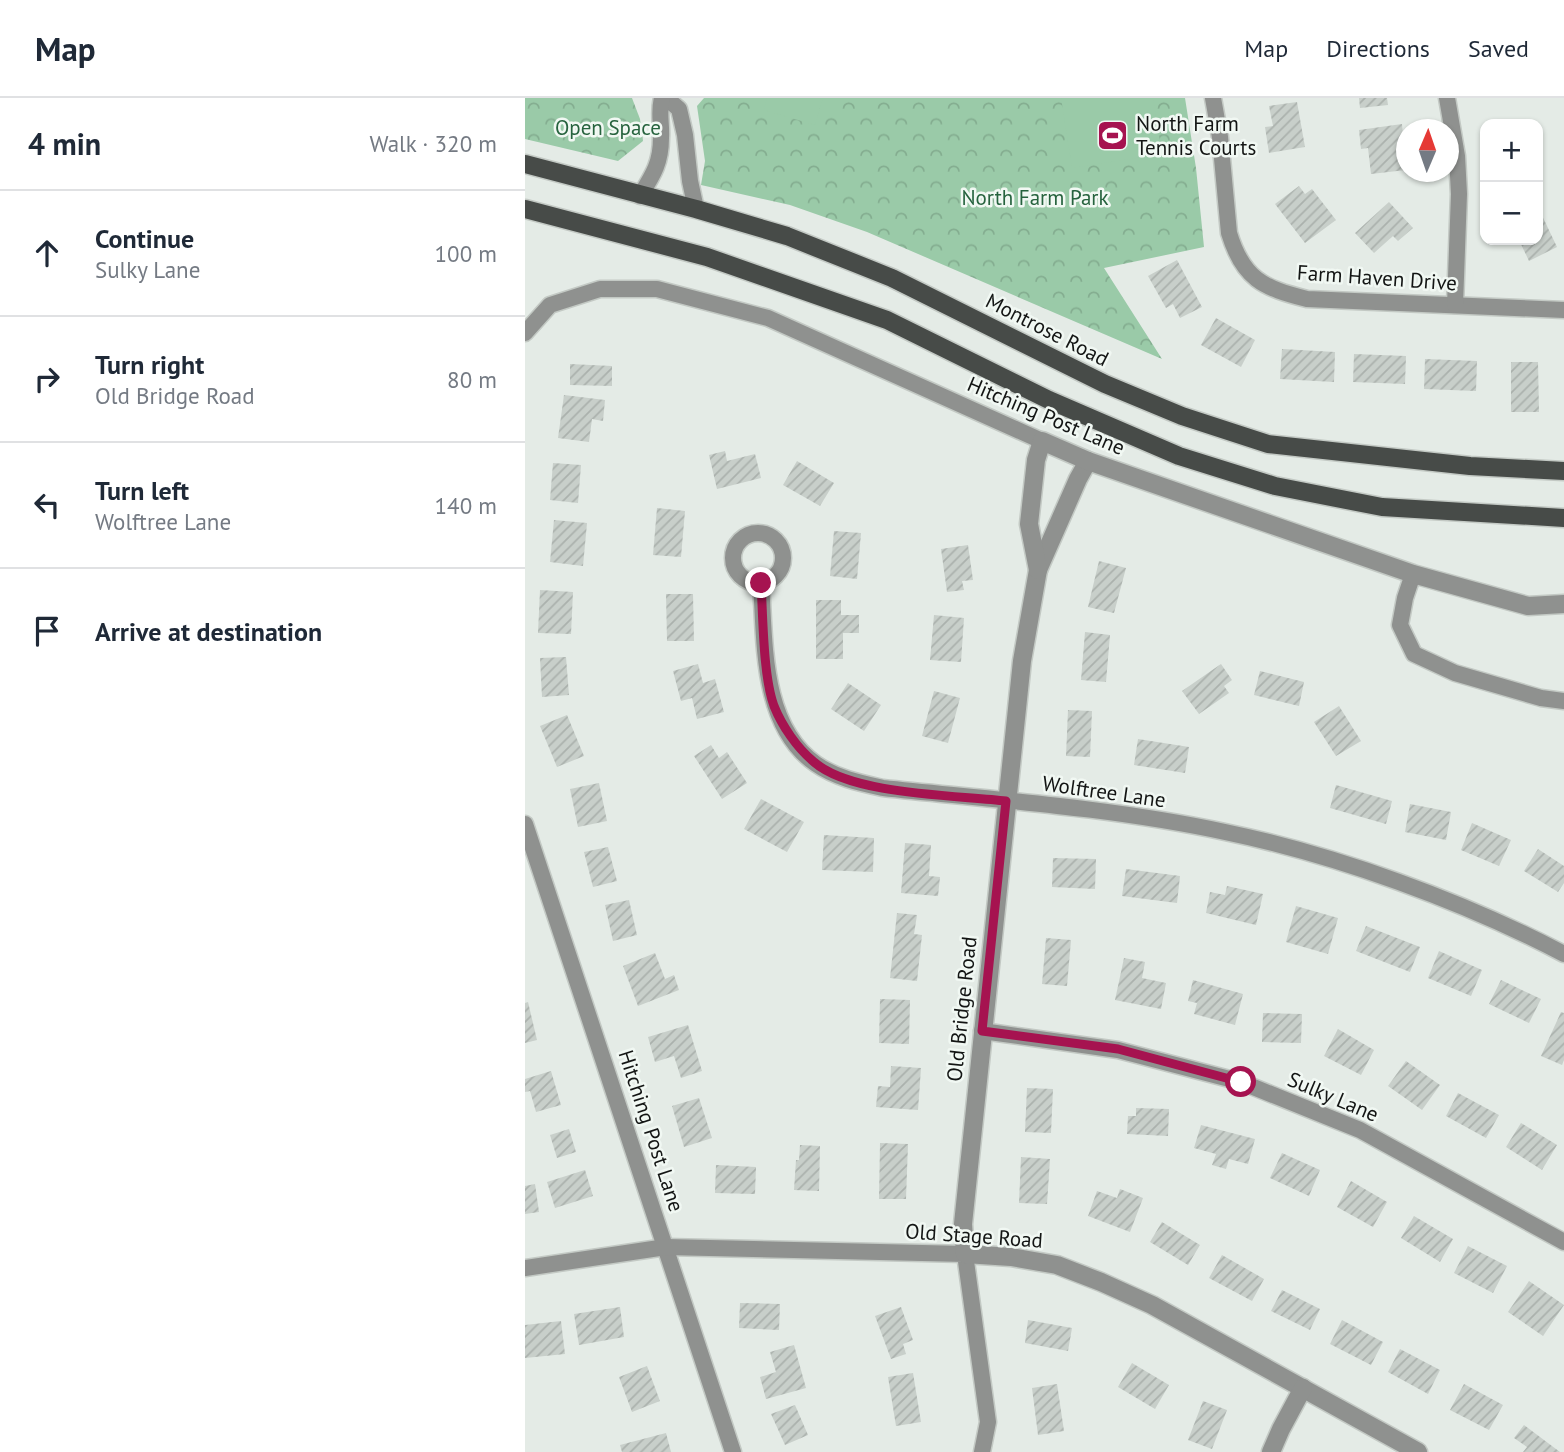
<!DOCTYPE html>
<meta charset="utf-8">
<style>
body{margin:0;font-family:"PT Sans",sans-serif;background:#f6f6f7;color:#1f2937}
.controls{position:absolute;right:21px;top:21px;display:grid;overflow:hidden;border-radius:14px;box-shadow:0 2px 5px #0004}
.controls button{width:63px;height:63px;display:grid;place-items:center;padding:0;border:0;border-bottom:2px solid #e0e1e3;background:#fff;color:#1f2937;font:35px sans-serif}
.compass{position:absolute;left:871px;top:21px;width:63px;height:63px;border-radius:50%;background:#fff;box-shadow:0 2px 5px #0004;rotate:2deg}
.stop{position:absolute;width:21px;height:21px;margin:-16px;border:5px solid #a61350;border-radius:50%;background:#fff}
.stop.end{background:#a61350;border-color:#fff;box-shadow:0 2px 7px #0008}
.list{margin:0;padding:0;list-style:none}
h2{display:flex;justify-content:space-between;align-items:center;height:91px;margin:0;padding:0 28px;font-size:30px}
h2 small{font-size:23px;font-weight:400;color:#747a83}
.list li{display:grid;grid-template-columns:46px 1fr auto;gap:21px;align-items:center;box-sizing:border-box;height:126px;padding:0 28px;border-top:2px solid #e0e1e3}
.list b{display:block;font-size:26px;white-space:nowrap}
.list p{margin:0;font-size:23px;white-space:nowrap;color:#747a83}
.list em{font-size:23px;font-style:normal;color:#747a83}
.icon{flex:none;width:38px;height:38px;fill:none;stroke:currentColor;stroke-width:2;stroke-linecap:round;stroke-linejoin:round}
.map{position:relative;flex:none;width:1039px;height:1354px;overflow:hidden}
header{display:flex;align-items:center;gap:42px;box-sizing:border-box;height:98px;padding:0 35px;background:#fff;border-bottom:2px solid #e0e1e3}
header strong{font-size:33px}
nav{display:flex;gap:38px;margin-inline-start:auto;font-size:24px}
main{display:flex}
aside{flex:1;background:#fff}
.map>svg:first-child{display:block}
.park{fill:url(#park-crowns)}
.garden{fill:#9acaa8}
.building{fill:url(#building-hatch)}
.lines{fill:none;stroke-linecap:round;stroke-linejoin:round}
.minor-casing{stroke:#c3c9c4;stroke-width:19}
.tertiary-casing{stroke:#c3c9c4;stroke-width:21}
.primary-casing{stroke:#c3c9c4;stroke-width:21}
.minor{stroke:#8f918f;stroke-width:16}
.tertiary{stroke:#8f918f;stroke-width:18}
.primary{stroke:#474b48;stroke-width:18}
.route{stroke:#a61350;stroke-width:9}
.labels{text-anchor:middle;stroke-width:5;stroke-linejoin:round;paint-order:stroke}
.poi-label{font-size:21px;fill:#131514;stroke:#f1f8f3;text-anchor:start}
.park-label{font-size:21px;fill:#26633e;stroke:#f1f8f3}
.street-label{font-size:21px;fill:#131514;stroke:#f1f8f3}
</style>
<header>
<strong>Map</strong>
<nav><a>Map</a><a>Directions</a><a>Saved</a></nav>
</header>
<main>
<aside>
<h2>4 min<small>Walk · 320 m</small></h2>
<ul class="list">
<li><svg class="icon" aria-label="ahead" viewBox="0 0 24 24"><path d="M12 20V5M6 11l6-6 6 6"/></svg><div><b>Continue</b><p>Sulky Lane</p></div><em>100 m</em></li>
<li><svg class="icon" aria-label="right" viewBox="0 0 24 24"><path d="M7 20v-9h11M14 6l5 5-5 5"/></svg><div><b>Turn right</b><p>Old Bridge Road</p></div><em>80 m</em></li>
<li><svg class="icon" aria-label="left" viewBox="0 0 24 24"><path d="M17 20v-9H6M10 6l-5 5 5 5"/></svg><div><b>Turn left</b><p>Wolftree Lane</p></div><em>140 m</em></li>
<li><svg class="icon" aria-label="arrive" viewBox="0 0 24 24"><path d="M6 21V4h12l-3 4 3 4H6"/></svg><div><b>Arrive at destination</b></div></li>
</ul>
</aside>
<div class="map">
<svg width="1039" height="1354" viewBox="0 0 1039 1354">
<defs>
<pattern id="park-crowns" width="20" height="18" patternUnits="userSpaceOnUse" patternTransform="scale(1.75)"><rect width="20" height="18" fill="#9acaa8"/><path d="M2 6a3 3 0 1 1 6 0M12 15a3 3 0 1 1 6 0" fill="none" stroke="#84ad90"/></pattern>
<pattern id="building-hatch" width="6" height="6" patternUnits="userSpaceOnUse" patternTransform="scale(1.75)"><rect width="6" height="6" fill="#c8cfca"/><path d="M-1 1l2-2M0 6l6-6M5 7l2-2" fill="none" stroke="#abb1ad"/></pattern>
</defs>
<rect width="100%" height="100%" fill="#e4ebe6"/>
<g class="park">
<polygon points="0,0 107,0 115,21 118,43 93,63 0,41"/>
<polygon points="179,0 660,0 671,70 679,149 579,170 637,261 342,134 265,107 176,87 180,63 172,8"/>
</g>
<g class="garden">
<polygon points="242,0 298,0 290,27 239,12"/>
<polygon points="536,0 628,0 637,56 547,70"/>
</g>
<g class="building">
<polygon points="834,0 862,0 863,7 835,10"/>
<polygon points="772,4 780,49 744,55 740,29 748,28 744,8"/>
<polygon points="877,26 881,72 846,76 843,50 836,51 834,32"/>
<polygon points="774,88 780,96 787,91 811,122 780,145 750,106"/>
<polygon points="864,104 888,130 873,143 868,138 849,155 830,135"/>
<polygon points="1013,109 1032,149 1004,163 994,142 1013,142"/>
<polygon points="652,162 677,209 655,220 648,206 641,210 623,178"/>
<polygon points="691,220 730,242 716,269 676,247"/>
<polygon points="757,251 810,254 809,284 755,281"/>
<polygon points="829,256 881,258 880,286 828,284"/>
<polygon points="900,261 952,263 951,293 899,291"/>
<polygon points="986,264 1013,264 1014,314 986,314"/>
<polygon points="45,266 87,268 87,288 45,287"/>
<polygon points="39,297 80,302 78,323 67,321 64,344 33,340"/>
<polygon points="200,353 202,363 230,356 236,380 192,391 184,357"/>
<polygon points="272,363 309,385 295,408 258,387"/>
<polygon points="28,365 56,367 53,405 25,402"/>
<polygon points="132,410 160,413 156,459 128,457"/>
<polygon points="29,422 62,425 58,468 25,464"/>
<polygon points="309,433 336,435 332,481 305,478"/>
<polygon points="443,447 448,482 437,483 439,492 422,494 416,451"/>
<polygon points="574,463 601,470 589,515 563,509"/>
<polygon points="15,492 48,494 46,536 13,535"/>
<polygon points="141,496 168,496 169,543 142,543"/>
<polygon points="291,502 316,502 316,517 334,517 334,535 318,535 318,561 291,561"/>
<polygon points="409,517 439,520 436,564 405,562"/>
<polygon points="560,534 585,537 581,584 556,582"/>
<polygon points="41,559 44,597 17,599 15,560"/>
<polygon points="173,566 178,585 190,581 199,614 172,621 167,600 156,603 148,573"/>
<polygon points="696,566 707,582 699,588 704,595 674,616 657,593"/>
<polygon points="735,573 779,584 774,608 729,597"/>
<polygon points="323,585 356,607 339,633 306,611"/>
<polygon points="409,593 435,600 423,645 397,638"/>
<polygon points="814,608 836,643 811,658 789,624"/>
<polygon points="543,612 567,613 565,659 541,658"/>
<polygon points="42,617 59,658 32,669 15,628"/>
<polygon points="613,641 664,649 660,675 609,667"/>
<polygon points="186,647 194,660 202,654 222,685 197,701 169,658"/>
<polygon points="74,685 82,723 53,729 45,691"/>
<polygon points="811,687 867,703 861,726 805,710"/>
<polygon points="236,701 279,724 262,754 219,731"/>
<polygon points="885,706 926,714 921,742 880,734"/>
<polygon points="947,725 986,742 974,768 936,752"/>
<polygon points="299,737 349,740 348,774 297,772"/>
<polygon points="380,745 406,747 404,778 415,779 413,798 376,795"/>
<polygon points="83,749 92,783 68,789 59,754"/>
<polygon points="1013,751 1039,768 1039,785 1033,794 999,773"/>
<polygon points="528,760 571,761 570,791 527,789"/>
<polygon points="601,771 655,778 652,805 597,798"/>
<polygon points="702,788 738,796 731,827 681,815 685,794 700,797"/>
<polygon points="104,802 112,837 88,843 80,807"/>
<polygon points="771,808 813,820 803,856 761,844"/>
<polygon points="372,815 392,817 389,836 397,837 392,883 365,880"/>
<polygon points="841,828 895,849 885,874 831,853"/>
<polygon points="521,840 546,842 542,888 517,886"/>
<polygon points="914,853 957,872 946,898 903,880"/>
<polygon points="130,855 140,881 149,877 154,892 113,908 98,868"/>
<polygon points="599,860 620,864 617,880 641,885 636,911 590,902"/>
<polygon points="668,882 718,896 710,927 669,916 672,905 663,903"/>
<polygon points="976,882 1016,901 1004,925 964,906"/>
<polygon points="355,901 385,902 384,946 354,945"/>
<polygon points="3,904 12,942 0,945 0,905"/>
<polygon points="1036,914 1039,915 1039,962 1037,967 1016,958"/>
<polygon points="738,915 777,916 776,945 737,944"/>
<polygon points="163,927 177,973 156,980 149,958 130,964 123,939"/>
<polygon points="813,931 849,952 836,977 799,958"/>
<polygon points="881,963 915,987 897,1012 863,988"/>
<polygon points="366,968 396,970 393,1012 351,1009 353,988 365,989"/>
<polygon points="26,973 36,1007 11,1014 5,993 0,994 0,981"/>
<polygon points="502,990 528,991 526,1035 500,1034"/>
<polygon points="933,995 974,1017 961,1040 921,1018"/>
<polygon points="174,1000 187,1040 159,1049 147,1008"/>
<polygon points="611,1010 644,1011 643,1038 602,1036 603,1018 611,1018"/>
<polygon points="996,1025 1032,1047 1017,1072 981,1049"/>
<polygon points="676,1027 730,1041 723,1066 704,1061 701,1071 687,1067 691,1056 669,1050"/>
<polygon points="44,1031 51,1054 32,1060 25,1037"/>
<polygon points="355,1045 383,1046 381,1101 354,1101"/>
<polygon points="275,1047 295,1048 294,1093 269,1092 271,1062 274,1062"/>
<polygon points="757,1055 795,1072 784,1098 745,1080"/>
<polygon points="496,1059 525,1061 522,1106 494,1105"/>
<polygon points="191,1067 231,1069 230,1096 190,1095"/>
<polygon points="60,1072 68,1098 30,1110 22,1084"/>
<polygon points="826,1083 862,1104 848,1129 812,1109"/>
<polygon points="10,1086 14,1114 0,1116 0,1088"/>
<polygon points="595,1091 618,1100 605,1134 563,1118 572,1093 592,1100"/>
<polygon points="889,1118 928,1141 915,1164 876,1140"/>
<polygon points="637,1124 675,1147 663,1167 625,1144"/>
<polygon points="943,1148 982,1168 968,1195 929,1175"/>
<polygon points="697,1157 739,1181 727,1203 684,1180"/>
<polygon points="1004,1183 1039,1207 1018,1238 983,1214"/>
<polygon points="757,1192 795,1211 785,1232 746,1213"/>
<polygon points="215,1205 255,1206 254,1232 214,1230"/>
<polygon points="95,1209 99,1239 54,1247 49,1216"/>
<polygon points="376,1209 388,1242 378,1246 381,1256 366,1261 350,1218"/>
<polygon points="503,1222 547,1230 543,1253 500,1245"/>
<polygon points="817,1222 858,1244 846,1267 805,1246"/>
<polygon points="36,1223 40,1256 0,1260 0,1227"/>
<polygon points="269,1247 281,1290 241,1301 235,1279 251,1274 245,1254"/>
<polygon points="875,1251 915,1272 903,1296 863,1274"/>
<polygon points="607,1265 644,1287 630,1311 593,1289"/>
<polygon points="122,1268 135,1303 107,1314 94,1279"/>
<polygon points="388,1275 396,1324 371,1328 363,1279"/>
<polygon points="532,1286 539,1333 513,1337 507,1290"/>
<polygon points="939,1286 978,1307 964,1332 925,1312"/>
<polygon points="678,1303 702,1312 687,1351 663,1342"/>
<polygon points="270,1307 283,1337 260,1347 246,1316"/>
<polygon points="999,1327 1035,1354 998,1354 1002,1349 989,1340"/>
<polygon points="141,1335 146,1354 97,1354 95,1347"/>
</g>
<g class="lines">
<defs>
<g id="minor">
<polyline points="141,0 154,11 160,37 165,83 171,111"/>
<path d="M688,0L695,39L704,135C718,181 738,190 782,201L1039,212"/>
<polyline points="922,0 932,58 934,96 930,207"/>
<path d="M115,98C128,77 136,65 136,40C137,25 133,15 137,0"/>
<polyline points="0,235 25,207 75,191 132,191 243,220 517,343"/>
<circle cx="233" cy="460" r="25"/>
<polyline points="888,476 880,500 875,527 889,556 930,575 1016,600 1039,603"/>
<path d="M236,485C240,544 236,628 291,666C311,680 335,685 358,690C472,702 588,710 700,734C811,757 938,803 1039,856"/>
<polyline points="0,726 208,1354"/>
<polyline points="457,933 593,952 716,984 835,1032 1039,1144"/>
<polyline points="0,1170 141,1149 440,1156 463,1324 457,1354"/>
</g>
<g id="tertiary">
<polyline points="563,363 553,381 513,472 497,563 438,1126 440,1156 486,1159 532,1167 576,1184 627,1207 893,1354"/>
<polyline points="513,472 504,426 511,362 517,343 563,363 888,476 1003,508 1039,506"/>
<polyline points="746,1354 756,1331 778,1290"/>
</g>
<g id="primary">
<polyline points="0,66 171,111 262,138 367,180 580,286 657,318 743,346 945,368 1039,373"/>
<polyline points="0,111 182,159 362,222 524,302 654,358 750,388 857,409 1039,420"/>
</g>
</defs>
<use href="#minor" class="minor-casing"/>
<use href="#tertiary" class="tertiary-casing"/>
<use href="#primary" class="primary-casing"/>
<use href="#minor" class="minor"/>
<use href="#tertiary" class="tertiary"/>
<use href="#primary" class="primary"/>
</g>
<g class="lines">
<path class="route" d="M236,485C238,518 238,578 249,608C257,628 272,650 289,664C327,697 430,697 481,703L457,933L593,951L716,984"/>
</g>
<defs>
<symbol id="stadium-square" viewBox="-11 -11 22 22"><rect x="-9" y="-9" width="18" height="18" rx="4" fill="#a61350" stroke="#f1f8f3"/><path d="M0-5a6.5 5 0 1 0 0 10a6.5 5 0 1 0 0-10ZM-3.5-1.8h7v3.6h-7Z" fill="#fff"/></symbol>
</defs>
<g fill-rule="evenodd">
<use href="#stadium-square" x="570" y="20" width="35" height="35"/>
</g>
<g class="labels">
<g class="poi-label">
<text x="611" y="33">North Farm<tspan x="611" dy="24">Tennis Courts</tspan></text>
</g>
<g class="park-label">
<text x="83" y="37">Open Space</text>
<text x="510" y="107">North Farm Park</text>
</g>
<g class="street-label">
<text transform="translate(852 180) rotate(4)" y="7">Farm Haven Drive</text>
<text transform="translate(522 232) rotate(27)" y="7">Montrose Road</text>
<text transform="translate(521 318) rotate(23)" y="7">Hitching Post Lane</text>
<text transform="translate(579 694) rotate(8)" y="7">Wolftree Lane</text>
<text transform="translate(437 911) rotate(-84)" y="7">Old Bridge Road</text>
<text transform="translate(808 999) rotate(23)" y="7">Sulky Lane</text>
<text transform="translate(126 1033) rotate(72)" y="7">Hitching Post Lane</text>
<text transform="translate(449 1138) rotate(4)" y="7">Old Stage Road</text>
</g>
</g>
</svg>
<div class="controls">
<button>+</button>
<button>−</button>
</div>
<svg class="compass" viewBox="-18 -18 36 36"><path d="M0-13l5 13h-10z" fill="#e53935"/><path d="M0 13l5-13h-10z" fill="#747a83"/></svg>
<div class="stop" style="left:716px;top:984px"></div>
<div class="stop end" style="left:236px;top:485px"></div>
</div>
</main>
